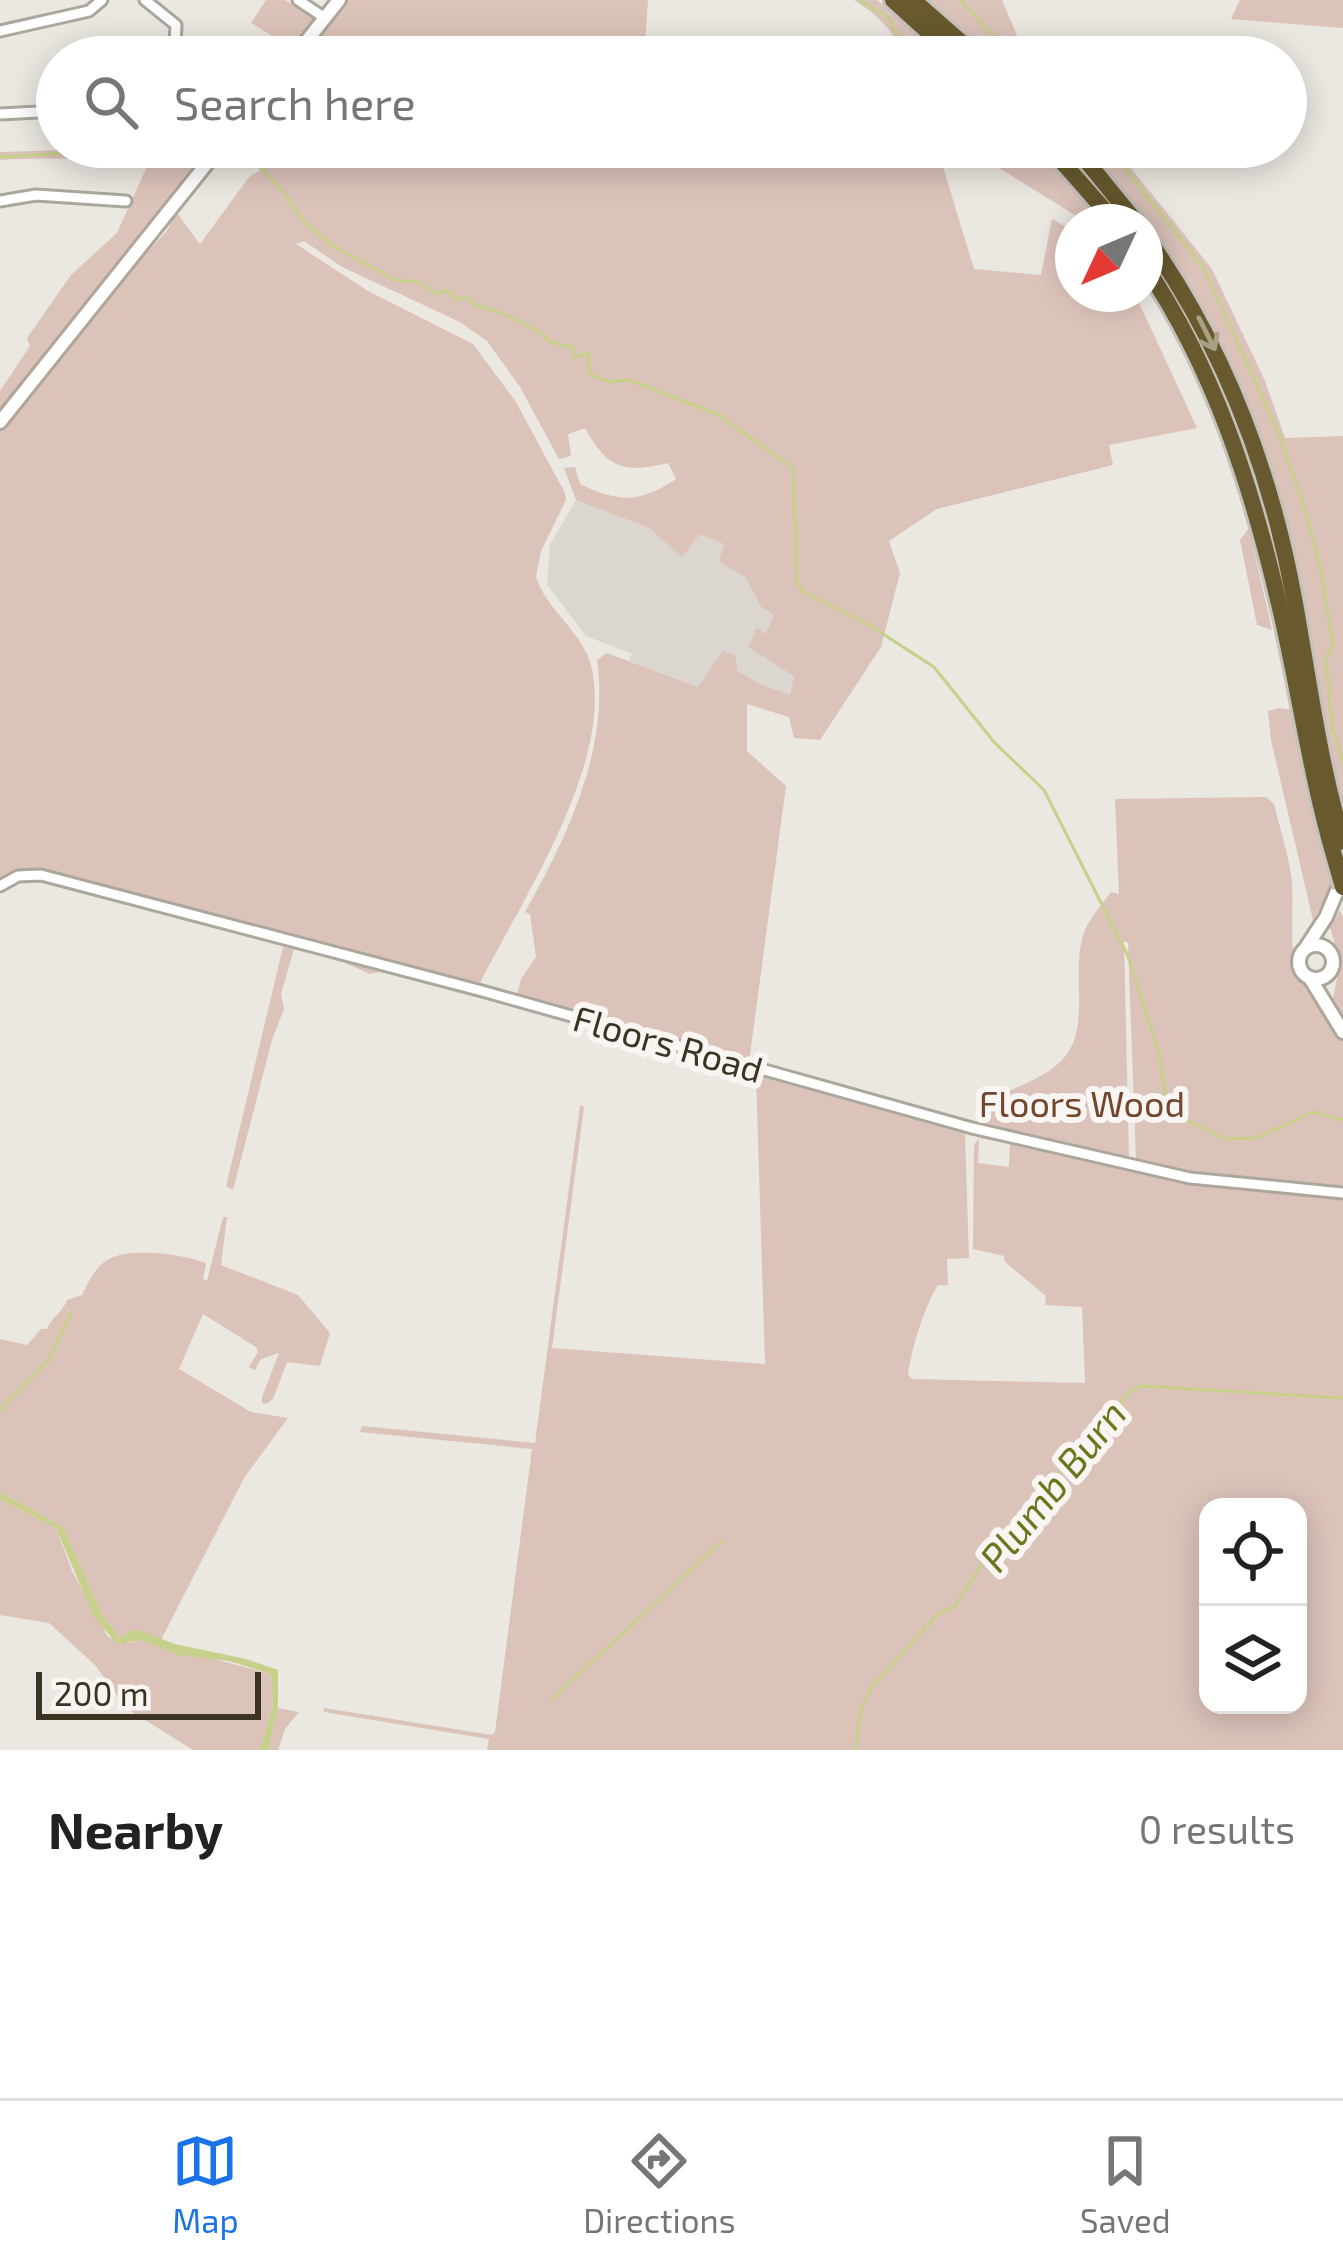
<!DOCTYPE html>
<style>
body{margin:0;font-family:"Exo 2",sans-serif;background:#f2f2f2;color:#222}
.controls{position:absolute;right:36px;bottom:36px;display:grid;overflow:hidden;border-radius:24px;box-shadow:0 6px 30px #0003}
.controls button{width:108px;height:108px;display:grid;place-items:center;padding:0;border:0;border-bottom:3px solid #e0e0e0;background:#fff;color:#222;font:60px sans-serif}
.compass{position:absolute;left:1055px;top:204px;width:108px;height:108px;border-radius:50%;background:#fff;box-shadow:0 6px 30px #0003;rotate:226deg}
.scale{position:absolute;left:36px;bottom:30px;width:225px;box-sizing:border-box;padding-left:12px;border:6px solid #3c3422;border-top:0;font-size:33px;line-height:42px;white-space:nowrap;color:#3c3422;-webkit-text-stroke:9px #f8f5f2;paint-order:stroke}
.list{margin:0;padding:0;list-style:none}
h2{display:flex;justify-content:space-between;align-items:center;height:156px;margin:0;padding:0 48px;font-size:51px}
h2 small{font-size:39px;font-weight:400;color:#767676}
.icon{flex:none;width:66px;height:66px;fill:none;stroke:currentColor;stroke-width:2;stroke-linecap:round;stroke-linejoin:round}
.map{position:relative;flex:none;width:1343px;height:1750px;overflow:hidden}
.search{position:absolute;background:#fff;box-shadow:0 6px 30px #0003;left:36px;right:36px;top:36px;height:132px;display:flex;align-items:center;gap:30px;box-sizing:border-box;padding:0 42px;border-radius:66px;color:#767676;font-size:45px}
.sheet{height:348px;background:#fff}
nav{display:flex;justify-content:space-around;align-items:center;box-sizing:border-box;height:168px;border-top:3px solid #e0e0e0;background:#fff;font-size:33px;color:#767676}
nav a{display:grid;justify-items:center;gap:6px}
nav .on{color:#1a73e8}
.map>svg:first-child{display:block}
.built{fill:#dbd6cf}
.green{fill:#dcc3ba;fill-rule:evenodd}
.water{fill:#c7d08a}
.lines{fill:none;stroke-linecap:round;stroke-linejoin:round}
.stream{stroke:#c7d08a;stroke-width:3}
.street-casing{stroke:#aca79c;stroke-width:15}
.secondary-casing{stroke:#aea698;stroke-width:18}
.highway-casing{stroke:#c4c2bd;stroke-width:22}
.street{stroke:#fff;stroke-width:9}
.secondary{stroke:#fff;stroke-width:12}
.highway{stroke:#685a2e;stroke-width:16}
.highway-bridge-casing{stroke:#c4c2bd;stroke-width:22;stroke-linecap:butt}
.highway-bridge{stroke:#685a2e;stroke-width:16}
.oneway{stroke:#a9a086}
.labels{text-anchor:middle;stroke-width:12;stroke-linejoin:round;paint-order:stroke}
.street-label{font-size:36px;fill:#3c3422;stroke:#f8f5f2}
.park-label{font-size:36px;fill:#72462c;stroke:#f8f5f2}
.water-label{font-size:39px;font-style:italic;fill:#6a771d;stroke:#f8f5f2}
</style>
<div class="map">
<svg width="1343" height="1750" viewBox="0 0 1343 1750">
<rect width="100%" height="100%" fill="#ebe7e1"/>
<polygon class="built" points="576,500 649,528 682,556 699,533 725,544 719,562 745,577 761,607 774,615 766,635 794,676 791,696 760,684 736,669 736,656 698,687 629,661 632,654 586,636 547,585 550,545"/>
<g class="green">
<polygon points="266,0 285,0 316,18 293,49 251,23"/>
<polygon points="346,0 648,0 644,57 300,57"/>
<path d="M854,0H877L948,57H906C893,31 878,15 854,0Z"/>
<polygon points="924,0 1002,0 1026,57 991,57"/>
<polygon points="1240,0 1343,0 1343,28 1231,19"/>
<path d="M160,147L207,153L0,414V391L30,346L27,338L71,275L117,233L152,155L140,149C100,164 43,156 0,160V152Z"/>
<path d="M230,147H937L974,269L1041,275L1052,219L1073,231V294H1135L1197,428L1109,445L1113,465L937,509L889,541L900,573L881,647L820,740L794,738L789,717L747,704V751L786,786L749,1062L516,998L521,979L536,957L530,914L525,912C567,837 610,748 597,660L607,653L698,687L723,651L736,656L737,670L760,684L790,695L794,676L748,647L757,628L766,634L774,615L761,607L745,577L719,562L724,544L700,534L682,557L649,528L576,500L564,468L575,467L580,484C620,503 640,503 676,479L668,463C625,473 608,470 585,428L568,434L571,456L559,459L520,387L487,341L460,322L342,267L304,241L296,244L368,291L473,344L516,402L565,493L566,500L541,551L536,577C546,609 580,630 590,662C618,758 519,904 478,987L387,970L370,974L343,962L350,953L320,943L37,870L26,869L0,881V430L131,269L166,232L177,213L200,244L249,177L263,168L252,157L217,165Z"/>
<polygon points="965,147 1041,147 1106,222 1086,222"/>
<polygon points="1081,147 1114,147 1212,269 1265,381 1285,438 1343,436 1343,815 1272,485 1165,251"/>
<path d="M1145,245C1199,328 1241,415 1268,511C1282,560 1289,613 1299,664L1278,576L1169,293L1145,256Z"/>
<polygon points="1249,528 1272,630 1257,625 1240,540"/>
<polygon points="1280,708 1291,710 1306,791 1333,885 1313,920 1271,740 1268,711"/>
<path d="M1266,797L1274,804C1280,829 1289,856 1292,882C1294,913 1289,940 1296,970L1310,985L1327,1020L1343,1041V1191L1205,1177L1136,1161L1128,943L1124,941L1129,1161L976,1126L984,1102C1008,1090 1039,1081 1059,1063C1092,1034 1072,980 1082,939C1087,920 1100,907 1111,892L1119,894L1115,799Z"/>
<polygon points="1340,910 1343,917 1343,1019 1333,999 1340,962 1330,927"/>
<polygon points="283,947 294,949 281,994 284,1009 272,1040 233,1190 226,1186"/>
<path d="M756,1075L965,1134L969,1258L947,1259L948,1285H938C924,1307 912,1347 908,1374L912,1379L1085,1383L1082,1307L1045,1305L1046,1296L1005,1262L1004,1256L973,1249L974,1146L979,1138L991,1136L1196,1185L1343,1199V1750H487L489,1739L324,1712V1708L492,1735L495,1732L532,1449L360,1432L362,1426L535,1443L580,1105L584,1107L552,1348L765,1364ZM979,1138L1010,1143L1009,1167L978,1163ZM1208,1507H1298V1705H1208Z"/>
<path d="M223,1217H227L221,1265L298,1295L330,1333L320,1366L287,1362L273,1399L266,1404L262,1403V1397L279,1353L261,1359L255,1370L249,1367L258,1352L256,1347L203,1314L179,1369L251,1412L288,1418L244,1478L161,1640L132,1630L120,1638L103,1616L63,1527L0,1492V1339L27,1345L41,1329H47C52,1316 63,1312 67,1300L82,1295C88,1284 93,1271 103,1263C125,1245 180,1254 206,1263L203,1279L207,1281Z"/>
<polygon points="0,1499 56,1528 72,1571 108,1637 128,1643 141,1640 271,1674 273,1704 260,1750 193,1750 126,1708 95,1665 49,1623 0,1615"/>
<polygon points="278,1708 299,1712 285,1729 278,1750 268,1750"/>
</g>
<polygon class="water" points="0,1492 63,1527 103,1616 120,1638 132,1630 139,1630 175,1644 246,1659 278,1670 278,1708 268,1750 260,1750 273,1704 271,1674 229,1661 178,1655 141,1640 117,1644 94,1617 56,1528 0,1499"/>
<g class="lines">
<g class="stream">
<polyline points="859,0 888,17 908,57"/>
<polyline points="960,0 1013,57"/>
<polyline points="183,147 210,156"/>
<polyline points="1108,147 1203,267 1279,434 1306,513 1322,576 1333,646 1326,658 1332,725 1343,762"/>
<polyline points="0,157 177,147"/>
<path d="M219,160L249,156L285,193L301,219L333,246L395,280L418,282L438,294L446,290L457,299L470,298L474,305C492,307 540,329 550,342L572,347L575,357L589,353V374L609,382L629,380L717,414L793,468L797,582L802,591L866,623L934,667L994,742L1044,790L1128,956L1160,1057L1167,1110L1225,1139L1257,1138L1313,1112L1343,1120"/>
<polyline points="0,1410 48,1361 71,1313"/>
<polyline points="551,1700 722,1541"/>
<polyline points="856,1750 860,1711 872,1687 938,1614 955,1606 983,1563 995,1556 1041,1498 1049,1497 1053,1482 1131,1391 1140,1386 1343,1398"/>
</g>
<defs>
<g id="street">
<polyline points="145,0 176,25 175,44 165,57"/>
<polyline points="298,0 325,18"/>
<polyline points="0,31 89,11 102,0"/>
<polyline points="0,114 57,111"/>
<polyline points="0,201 36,195 126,201"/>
<polyline points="0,886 18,876 41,875 482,991 972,1128 1190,1178 1343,1193"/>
</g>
<g id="secondary">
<polyline points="294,57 339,0"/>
<polyline points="0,422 220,147"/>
<circle cx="1316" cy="962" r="17"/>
<polyline points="1307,946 1326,917 1342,879"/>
<polyline points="1310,978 1343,1032"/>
</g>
<g id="highway">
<polyline points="893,0 956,57"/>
<polyline points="913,0 978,57"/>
<polyline points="1049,147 1115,222"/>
<polyline points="1075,147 1136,222"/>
<path d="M1145,235C1222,343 1270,468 1294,598C1309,680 1319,762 1343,842"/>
<path d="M1145,266C1215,370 1252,487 1280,608C1299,689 1310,772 1333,852"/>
</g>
</defs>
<use href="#street" class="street-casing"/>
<use href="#secondary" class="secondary-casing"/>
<use href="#highway" class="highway-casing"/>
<use href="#street" class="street"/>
<use href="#secondary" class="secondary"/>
<use href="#highway" class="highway"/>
<defs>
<polyline id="highway-bridge" points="1333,852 1343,887"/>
</defs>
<use href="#highway-bridge" class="highway-bridge-casing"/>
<use href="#highway-bridge" class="highway-bridge"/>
</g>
<defs><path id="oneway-shaft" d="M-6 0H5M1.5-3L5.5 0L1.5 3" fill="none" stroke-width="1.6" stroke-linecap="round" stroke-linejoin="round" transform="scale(3)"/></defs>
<use class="oneway" href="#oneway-shaft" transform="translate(1207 334) rotate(63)"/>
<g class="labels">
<g class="street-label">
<text transform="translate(668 1044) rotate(16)" y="13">Floors Road</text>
</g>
<g class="park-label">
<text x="1082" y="1117">Floors Wood</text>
</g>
<g class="water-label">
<text transform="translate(1053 1486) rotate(-51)" y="14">Plumb Burn</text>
</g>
</g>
</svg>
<div class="controls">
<button><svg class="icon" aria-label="locate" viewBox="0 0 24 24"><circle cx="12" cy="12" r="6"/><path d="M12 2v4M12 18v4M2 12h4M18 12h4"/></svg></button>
<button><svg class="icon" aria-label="layers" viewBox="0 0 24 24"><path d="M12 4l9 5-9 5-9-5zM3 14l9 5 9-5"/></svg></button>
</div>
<svg class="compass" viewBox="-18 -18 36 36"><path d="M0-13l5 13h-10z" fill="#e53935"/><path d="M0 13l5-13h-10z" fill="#767676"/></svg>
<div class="scale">200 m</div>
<div class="search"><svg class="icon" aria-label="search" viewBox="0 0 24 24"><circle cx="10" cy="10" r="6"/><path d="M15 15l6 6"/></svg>Search here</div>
</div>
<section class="sheet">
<h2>Nearby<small>0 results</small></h2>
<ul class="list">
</ul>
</section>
<nav>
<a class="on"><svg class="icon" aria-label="map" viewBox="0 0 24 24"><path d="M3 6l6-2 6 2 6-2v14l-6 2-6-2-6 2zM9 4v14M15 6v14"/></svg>Map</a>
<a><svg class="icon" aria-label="directions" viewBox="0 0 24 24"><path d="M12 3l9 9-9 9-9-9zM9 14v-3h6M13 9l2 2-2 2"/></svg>Directions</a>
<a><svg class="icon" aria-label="saved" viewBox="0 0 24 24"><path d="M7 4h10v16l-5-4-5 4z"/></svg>Saved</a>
</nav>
